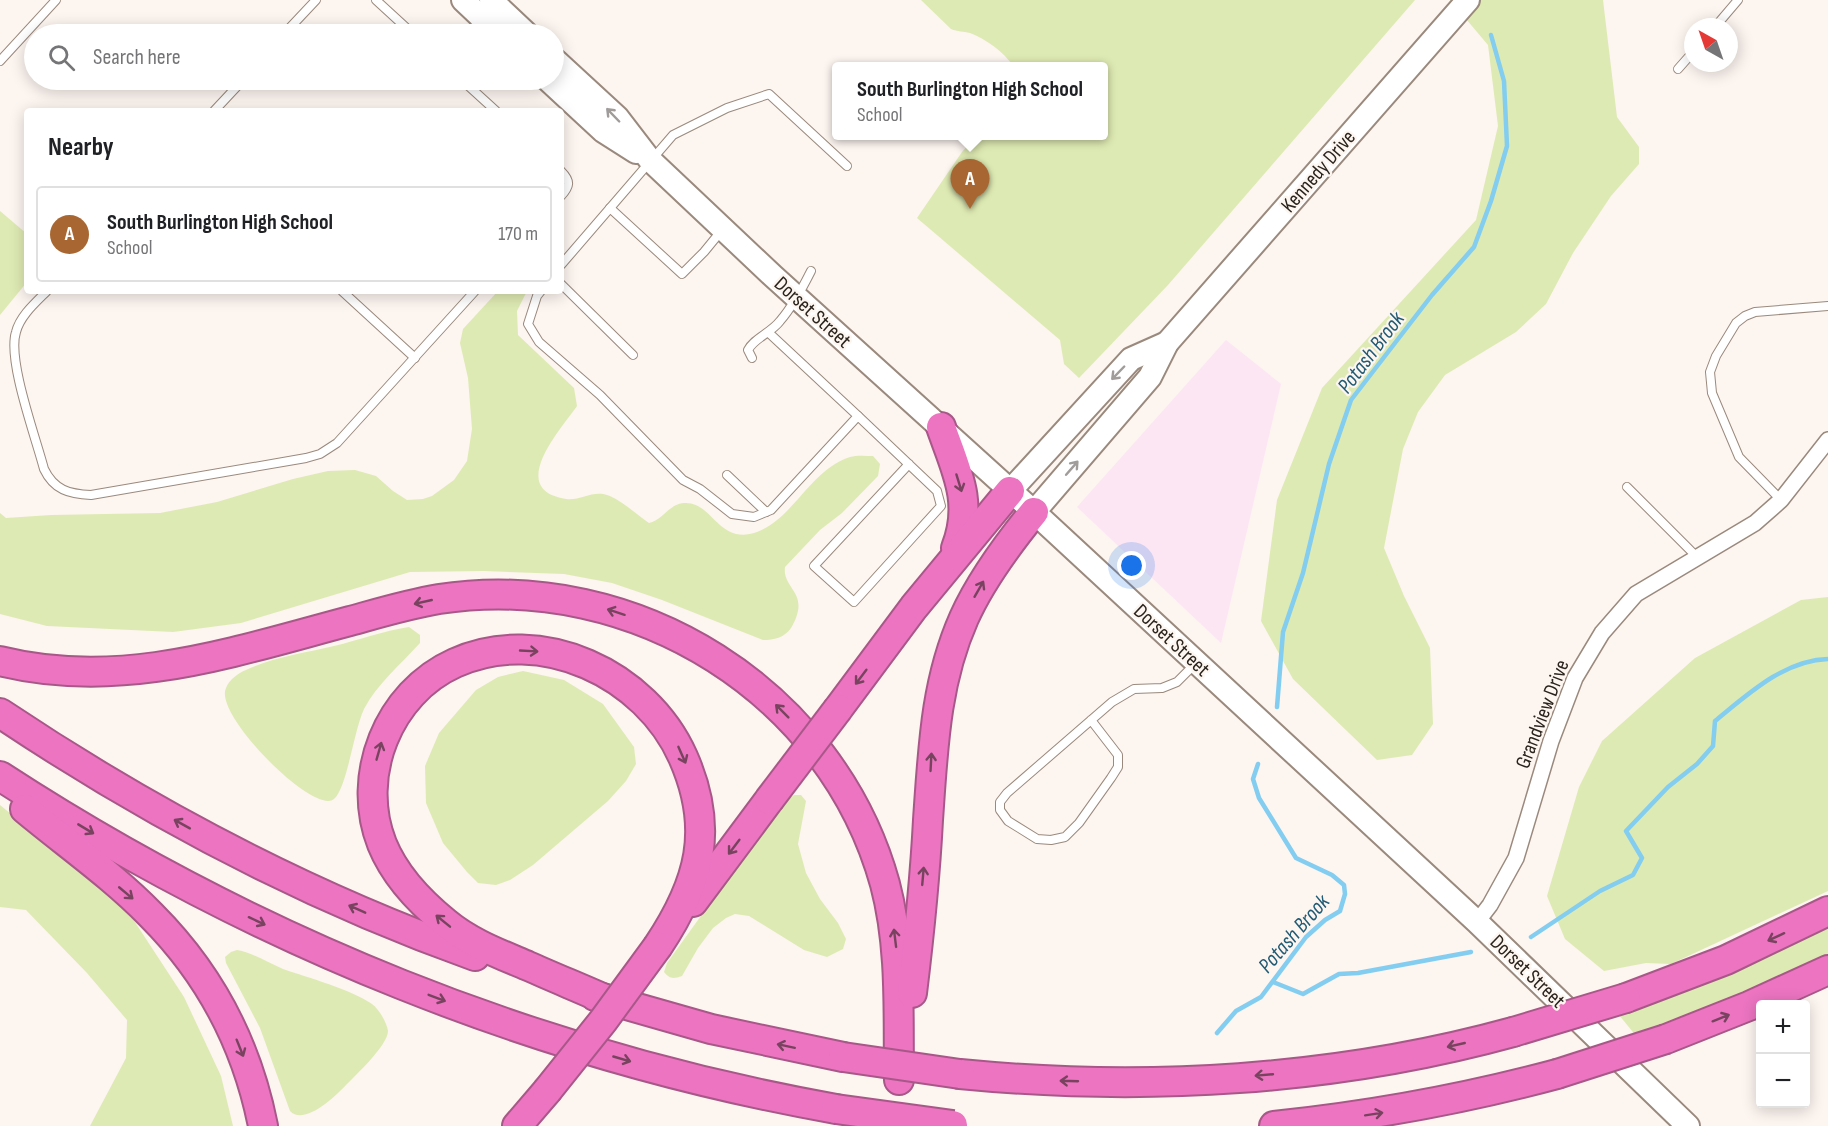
<!DOCTYPE html>
<meta charset="utf-8">
<style>
body{margin:0;font-family:"Sofia Sans Condensed",sans-serif;background:#f2f2f2;color:#202124}
.controls{position:absolute;right:18px;bottom:18px;display:grid;overflow:hidden;border-radius:6px;box-shadow:0 3px 15px #0003}
.controls button{width:54px;height:54px;display:grid;place-items:center;padding:0;border:0;border-bottom:2px solid #e0e0e0;background:#fff;color:#202124;font:30px sans-serif}
.compass{position:absolute;left:1684px;top:18px;width:54px;height:54px;border-radius:50%;background:#fff;box-shadow:0 3px 15px #0003;rotate:320deg}
.you{position:absolute;left:1132px;top:566px;width:21px;height:21px;margin:-15px;border:4px solid #fff;border-radius:50%;background:#1a73e8;box-shadow:0 0 0 9px #1a73e833}
.badge{display:grid;place-items:center;width:39px;height:39px;border-radius:50%;background:#a86732;color:#fff;font-size:20px;font-weight:700}
.pin{position:absolute;translate:-50% -50px;filter:drop-shadow(0 2px 3px #0008)}
.pin::after{content:'';position:absolute;top:32px;width:21px;height:18px;background:inherit;clip-path:polygon(0 0,100% 0,50% 100%)}
.popup{position:absolute;left:832px;top:62px;width:276px;height:78px;box-sizing:border-box;display:grid;place-content:center;border-radius:6px;background:#fff;filter:drop-shadow(0 2px 4px #0005);font-size:20px;white-space:nowrap;color:#757577}
.popup b{font-size:22px;color:#202124}
.popup::after{content:'';position:absolute;left:50%;top:100%;margin-left:-12px;border:12px solid transparent;border-top-color:#fff}
.list{margin:0;padding:0;list-style:none}
h2{display:flex;justify-content:space-between;align-items:center;height:78px;margin:0;padding:0 24px;font-size:26px}
h2 small{font-size:20px;font-weight:400;color:#757577}
.list li{display:grid;grid-template-columns:39px 1fr auto;gap:18px;align-items:center;box-sizing:border-box;height:96px;margin:0 12px 12px;padding:0 12px;border:2px solid #e0e0e0;border-radius:6px}
.list b{display:block;font-size:22px;white-space:nowrap}
.list p{margin:0;font-size:20px;white-space:nowrap;color:#757577}
.list em{font-size:20px;font-style:normal;color:#757577}
.icon{flex:none;width:33px;height:33px;fill:none;stroke:currentColor;stroke-width:2;stroke-linecap:round;stroke-linejoin:round}
.map{position:relative;flex:none;width:1828px;height:1126px;overflow:hidden}
.search{position:absolute;background:#fff;box-shadow:0 3px 15px #0003;left:24px;top:24px;width:540px;height:66px;display:flex;align-items:center;gap:15px;box-sizing:border-box;padding:0 21px;border-radius:33px;color:#757577;font-size:22px}
.panel{position:absolute;background:#fff;box-shadow:0 3px 15px #0003;left:24px;top:108px;width:540px;height:186px;border-radius:6px}
.map>svg:first-child{display:block}
.commercial{fill:#fce6f4}
.green{fill:#deeab3}
.lines{fill:none;stroke-linecap:round;stroke-linejoin:round}
.stream{stroke:#83cdf1;stroke-width:4.5}
.lane-casing{stroke:#9a897d;stroke-width:10}
.street-casing{stroke:#9a897d;stroke-width:18}
.secondary-casing{stroke:#9a897d;stroke-width:26}
.highway-casing{stroke:#a85888;stroke-width:32}
.lane{stroke:#fff;stroke-width:8}
.street{stroke:#fff;stroke-width:15}
.secondary{stroke:#fff;stroke-width:22}
.highway{stroke:#ec74c1;stroke-width:28}
.highway-bridge-casing{stroke:#a85888;stroke-width:32;stroke-linecap:butt}
.highway-bridge{stroke:#ec74c1;stroke-width:28}
.oneway{stroke:#9f9c9a}
.oneway2{stroke:#78435f}
.labels{text-anchor:middle;stroke-width:4.5;stroke-linejoin:round;paint-order:stroke}
.street-label{font-size:21px;fill:#2a231e;stroke:#fdf5f0}
.water-label{font-size:22px;font-style:italic;fill:#215b74;stroke:#fdf5f0}
</style>
<div class="map">
<svg width="1828" height="1126" viewBox="0 0 1828 1126">
<rect width="100%" height="100%" fill="#fdf5f0"/>
<polygon class="commercial" points="1226,340 1281,384 1221,643 1077,507"/>
<g class="green">
<path d="M921,0H1415L1168,285L1079,378L1064,364L1060,340L917,218L962,152L976,136H1104V67L1013,66C1004,52 986,39 970,33C963,31 958,32 951,29Z"/>
<polygon points="1450,0 1603,0 1617,117 1639,147 1639,164 1611,196 1573,253 1546,304 1516,332 1445,375 1418,412 1403,449 1384,548 1404,596 1430,648 1433,724 1412,755 1377,760 1293,679 1261,621 1277,500 1322,388 1476,220 1498,126 1488,45"/>
<polygon points="0,211 27,234 27,282 0,315"/>
<path d="M498,291H527L517,311L518,335L574,388L577,406C560,430 506,490 566,499C580,501 593,490 607,495C620,499 637,515 649,523C663,520 669,504 684,503C713,501 718,546 757,532C794,518 810,470 850,457C857,455 866,456 873,456L880,464L878,476L842,513L820,530L785,567C782,590 812,592 791,628C784,638 774,640 763,640L662,600L612,583L564,574L484,571L410,572L241,623L173,632L47,626L0,614V513L6,518L51,515L160,513L217,502L293,479L328,471L355,470L376,476L393,491L407,500L423,499L432,496L454,480L467,461L472,429L468,378L460,343L463,329Z"/>
<polygon points="1828,597 1828,891 1671,964 1646,963 1604,971 1565,939 1547,896 1579,787 1602,741 1695,658 1801,600"/>
<path d="M409,627L420,635V643C401,664 377,684 364,709C354,730 347,788 334,799C314,816 213,714 226,688C229,680 238,673 246,670C273,657 305,653 334,646C359,640 383,631 409,627Z"/>
<polygon points="523,671 564,680 603,704 634,747 636,764 626,781 608,801 533,865 510,880 496,885 478,883 467,872 443,843 426,803 425,766 439,733 476,690 498,677"/>
<path d="M794,795H801L806,801L798,844L806,873L820,899L838,923L846,939L843,949L827,957L804,950L749,916L735,914L726,918L713,928L698,948L682,976C673,979 670,979 664,972L667,963L780,806Z"/>
<polygon points="0,805 127,910 184,997 221,1076 233,1126 90,1126 126,1058 127,1020 87,973 26,910 0,907"/>
<polygon points="1828,925 1828,958 1637,1037 1619,1015"/>
<path d="M237,950C253,953 267,962 283,969C309,978 350,989 372,1004C379,1009 387,1023 388,1031C388,1045 356,1075 346,1085C335,1097 304,1126 290,1111L260,1028L226,963L225,957L231,952Z"/>
</g>
<g class="lines">
<g class="stream">
<polyline points="1277,707 1283,632 1303,573 1329,464 1351,400 1432,295 1474,247 1491,201 1507,146 1504,81 1491,35"/>
<path d="M1531,937L1600,891L1633,875L1642,858L1626,831L1668,787L1697,764L1713,746L1715,721C1747,695 1784,660 1828,659"/>
<polyline points="1273,982 1303,994 1339,974 1358,973 1471,952"/>
<polyline points="1217,1033 1236,1011 1261,997 1306,937 1325,920 1340,911 1345,894 1344,885 1332,875 1296,858 1259,798 1253,779 1258,764"/>
</g>
<defs>
<g id="lane">
<polyline points="376,0 413,34"/>
<polyline points="1715,27 1738,0"/>
<polyline points="284,34 316,0"/>
<polyline points="469,34 480,19"/>
<polyline points="0,61 56,0"/>
<polyline points="1678,69 1693,52"/>
<polyline points="462,80 496,111"/>
<polyline points="214,111 243,80"/>
<path d="M561,171C571,181 570,186 561,196"/>
<polyline points="610,208 682,274 704,252 722,230"/>
<polyline points="561,265 673,135 727,108 769,94 847,166"/>
<polyline points="561,284 633,355"/>
<path d="M47,291C35,303 20,316 16,332C7,360 36,438 44,469C54,490 69,494 91,495L306,458L320,454L337,443L475,291"/>
<polyline points="342,291 415,358"/>
<polyline points="541,291 537,296 528,324 539,342 600,395 683,480 700,489 732,514 754,517 771,510 858,416 937,491 941,506 854,602 814,566 909,464"/>
<polyline points="769,333 858,416"/>
<path d="M752,358L748,350C754,338 771,333 780,321C793,306 802,289 811,271"/>
<polyline points="727,475 766,512"/>
<polyline points="1627,487 1698,558"/>
<polyline points="1781,500 1739,457 1712,393 1710,372 1716,356 1736,323 1745,316 1755,312 1828,306"/>
<polyline points="1091,720 1118,755 1118,767 1111,778 1079,823 1065,837 1051,840 1037,839 1008,821 1000,810 1000,802 1007,793 1112,702 1134,689 1162,688 1177,682 1196,663"/>
</g>
<polyline id="street" points="1477,922 1490,905 1516,858 1551,741 1575,678 1602,633 1636,594 1755,523 1781,500 1828,440"/>
<g id="secondary">
<polyline points="463,0 499,34"/>
<polyline points="491,0 527,34"/>
<polyline points="554,59 617,117 650,160 773,276 1034,512 1477,922 1688,1126"/>
<polyline points="548,80 603,131 636,152"/>
<polyline points="1010,491 1131,359 1167,343"/>
<polyline points="1034,512 1150,377 1167,343 1468,0"/>
</g>
<g id="highway">
<path d="M941,427C956,470 974,502 956,548"/>
<path d="M0,661C121,691 233,652 350,621C379,613 409,604 439,599C635,569 832,692 885,884C902,948 898,1015 899,1080"/>
<polyline points="838,709 914,607 1010,491"/>
<path d="M0,713C148,812 307,896 475,956"/>
<path d="M0,776C253,941 539,1056 836,1109"/>
<path d="M25,809C67,844 113,876 151,915C209,973 247,1045 263,1126"/>
<polyline points="693,902 769,800"/>
<path d="M912,993C919,936 925,878 928,820C933,750 935,683 964,618C981,580 1007,545 1034,512"/>
<polyline points="595,996 711,1029 843,1057"/>
<polyline points="1626,998 1726,960 1828,911"/>
<path d="M609,1001C582,989 555,978 528,966C500,954 470,943 446,923C420,902 395,876 382,844C355,776 388,693 455,663C541,624 646,674 683,757C715,829 700,883 658,946"/>
<polyline points="1666,1039 1749,1006 1828,970"/>
<path d="M960,1074C1144,1092 1335,1081 1513,1032"/>
<polyline points="517,1126 547,1091"/>
<path d="M1274,1126C1370,1116 1464,1099 1557,1074"/>
</g>
</defs>
<use href="#lane" class="lane-casing"/>
<use href="#street" class="street-casing"/>
<use href="#secondary" class="secondary-casing"/>
<use href="#highway" class="highway-casing"/>
<use href="#lane" class="lane"/>
<use href="#street" class="street"/>
<use href="#secondary" class="secondary"/>
<use href="#highway" class="highway"/>
<defs>
<g id="highway-bridge">
<polyline points="769,800 838,709"/>
<polyline points="1513,1032 1626,998"/>
<polyline points="843,1057 960,1074"/>
<polyline points="1557,1074 1666,1039"/>
<polyline points="547,1091 603,1021 658,946"/>
<polyline points="836,1109 953,1125"/>
</g>
</defs>
<use href="#highway-bridge" class="highway-bridge-casing"/>
<use href="#highway-bridge" class="highway-bridge"/>
</g>
<defs><path id="oneway-shaft" d="M-6 0H5M1.5-3L5.5 0L1.5 3" fill="none" stroke-width="1.6" stroke-linecap="round" stroke-linejoin="round" transform="scale(1.5)"/></defs>
<g class="oneway">
<use href="#oneway-shaft" transform="translate(613 115) rotate(-134)"/>
<use href="#oneway-shaft" transform="translate(1118 373) rotate(134)"/>
<use href="#oneway-shaft" transform="translate(1072 468) rotate(-49)"/>
</g>
<g class="oneway2">
<use href="#oneway-shaft" transform="translate(959 483) rotate(73)"/>
<use href="#oneway-shaft" transform="translate(979 589) rotate(-60)"/>
<use href="#oneway-shaft" transform="translate(423 602) rotate(167)"/>
<use href="#oneway-shaft" transform="translate(616 612) rotate(-162)"/>
<use href="#oneway-shaft" transform="translate(529 651) rotate(3)"/>
<use href="#oneway-shaft" transform="translate(861 677) rotate(127)"/>
<use href="#oneway-shaft" transform="translate(782 711) rotate(-135)"/>
<use href="#oneway-shaft" transform="translate(379 751) rotate(-74)"/>
<use href="#oneway-shaft" transform="translate(682 755) rotate(66)"/>
<use href="#oneway-shaft" transform="translate(931 762) rotate(-87)"/>
<use href="#oneway-shaft" transform="translate(182 824) rotate(-151)"/>
<use href="#oneway-shaft" transform="translate(86 829) rotate(31)"/>
<use href="#oneway-shaft" transform="translate(734 847) rotate(127)"/>
<use href="#oneway-shaft" transform="translate(923 876) rotate(-85)"/>
<use href="#oneway-shaft" transform="translate(126 893) rotate(40)"/>
<use href="#oneway-shaft" transform="translate(357 909) rotate(-156)"/>
<use href="#oneway-shaft" transform="translate(257 921) rotate(25)"/>
<use href="#oneway-shaft" transform="translate(443 921) rotate(-141)"/>
<use href="#oneway-shaft" transform="translate(1776 937) rotate(155)"/>
<use href="#oneway-shaft" transform="translate(895 938) rotate(-97)"/>
<use href="#oneway-shaft" transform="translate(437 998) rotate(21)"/>
<use href="#oneway-shaft" transform="translate(1721 1018) rotate(-22)"/>
<use href="#oneway-shaft" transform="translate(1456 1045) rotate(167)"/>
<use href="#oneway-shaft" transform="translate(786 1046) rotate(-168)"/>
<use href="#oneway-shaft" transform="translate(240 1048) rotate(68)"/>
<use href="#oneway-shaft" transform="translate(622 1059) rotate(16)"/>
<use href="#oneway-shaft" transform="translate(1264 1075) rotate(175)"/>
<use href="#oneway-shaft" transform="translate(1069 1081) rotate(-178)"/>
<use href="#oneway-shaft" transform="translate(1374 1114) rotate(-9)"/>
</g>
<g class="labels">
<g class="street-label">
<text transform="translate(1318 171) rotate(-49)" y="7">Kennedy Drive</text>
<text transform="translate(813 312) rotate(42)" y="7">Dorset Street</text>
<text transform="translate(1172 640) rotate(43)" y="7">Dorset Street</text>
<text transform="translate(1542 714) rotate(-69)" y="7">Grandview Drive</text>
<text transform="translate(1528 971) rotate(44)" y="7">Dorset Street</text>
</g>
<g class="water-label">
<text transform="translate(1370 352) rotate(-53)" y="8">Potash Brook</text>
<text transform="translate(1293 933) rotate(-49)" y="8">Potash Brook</text>
</g>
</g>
</svg>
<div class="controls">
<button>+</button>
<button>−</button>
</div>
<svg class="compass" viewBox="-18 -18 36 36"><path d="M0-13l5 13h-10z" fill="#e53935"/><path d="M0 13l5-13h-10z" fill="#757577"/></svg>
<div class="you"></div>
<div class="pin badge" style="left:970px;top:209px">A</div>
<div class="popup"><b>South Burlington High School</b>School</div>
<div class="search"><svg class="icon" aria-label="search" viewBox="0 0 24 24"><circle cx="10" cy="10" r="6"/><path d="M15 15l6 6"/></svg>Search here</div>
<section class="panel">
<h2>Nearby<small></small></h2>
<ul class="list">
<li><span class="badge">A</span><div><b>South Burlington High School</b><p>School</p></div><em>170 m</em></li>
</ul>
</section>
</div>
